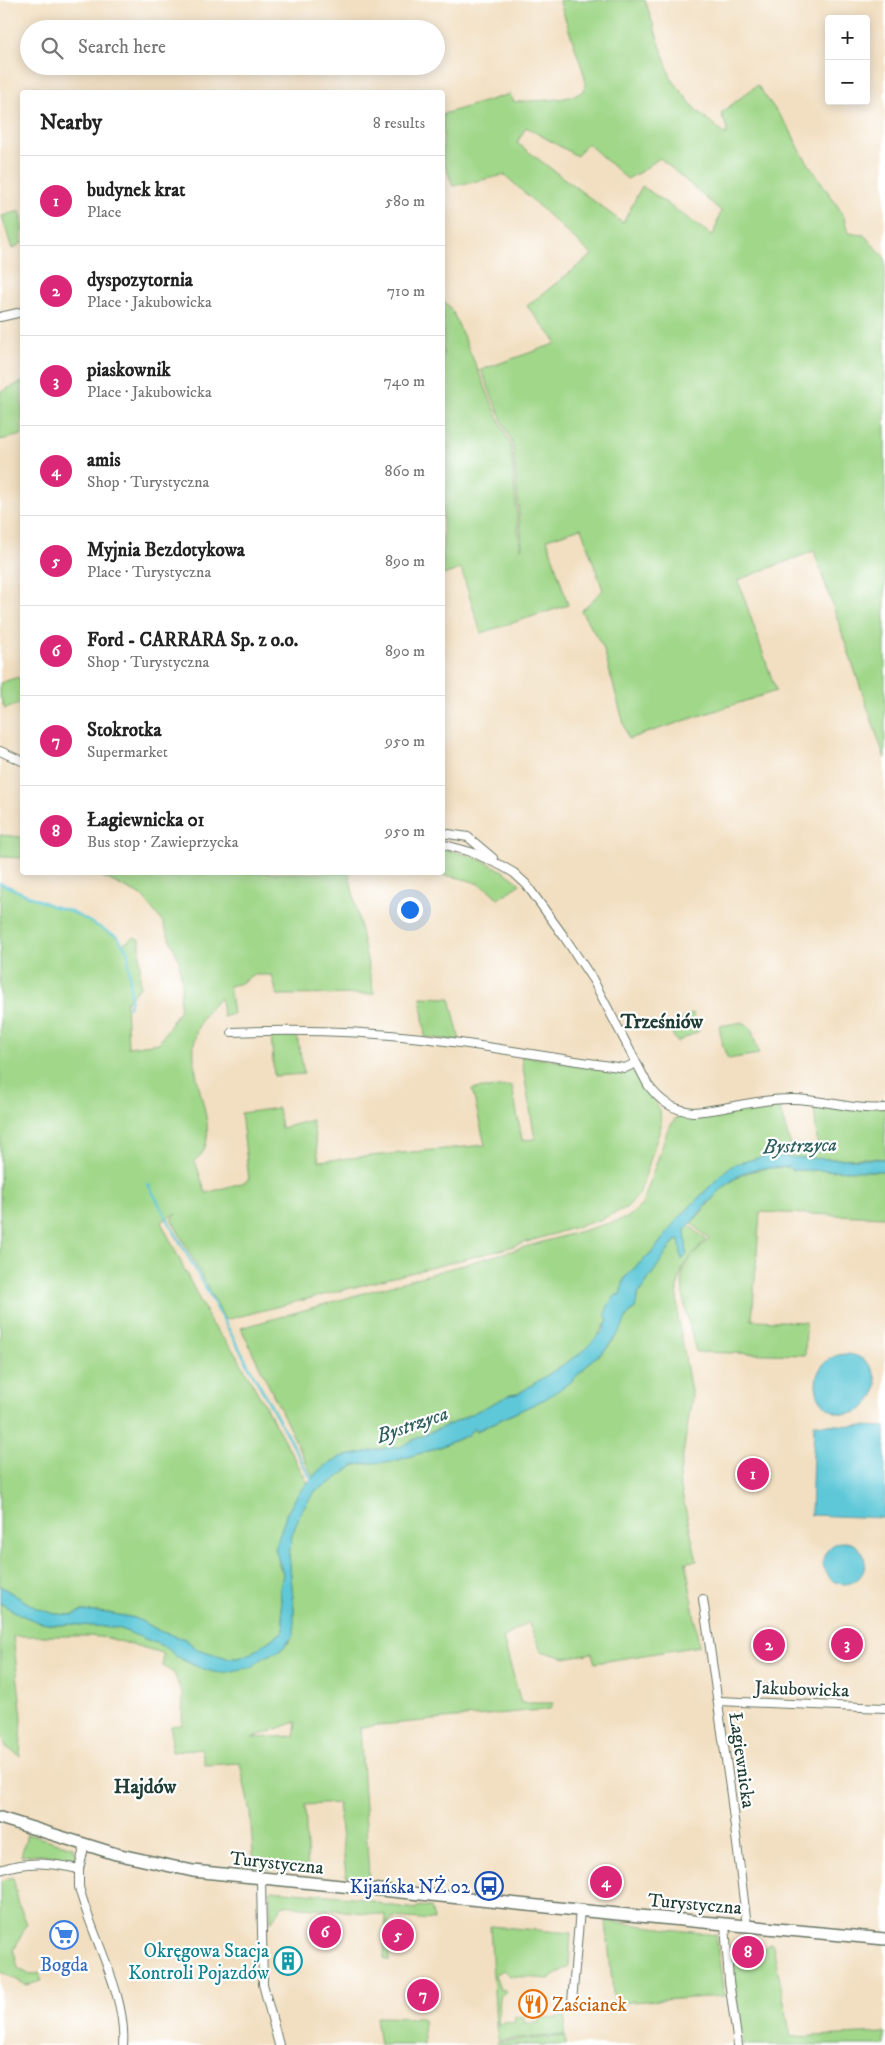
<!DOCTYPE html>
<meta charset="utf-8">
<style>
body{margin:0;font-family:"IM FELL DW Pica",serif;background:#f6f6f6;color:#222}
.controls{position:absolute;right:15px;top:15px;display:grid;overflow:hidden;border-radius:5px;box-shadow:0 2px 12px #0003}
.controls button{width:45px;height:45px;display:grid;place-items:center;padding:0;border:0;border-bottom:1px solid #e0e0e0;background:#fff;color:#222;font:25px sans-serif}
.you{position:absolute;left:409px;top:909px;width:18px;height:18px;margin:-12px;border:4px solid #fff;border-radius:50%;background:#1a73e8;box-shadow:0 0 0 8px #1a73e833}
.badge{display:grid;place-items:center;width:32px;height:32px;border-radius:50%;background:#db2777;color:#fff;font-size:16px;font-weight:700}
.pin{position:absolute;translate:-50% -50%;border:2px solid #fff;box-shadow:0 1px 5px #0006}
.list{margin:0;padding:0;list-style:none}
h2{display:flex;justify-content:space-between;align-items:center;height:65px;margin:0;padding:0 20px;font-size:21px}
h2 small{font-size:16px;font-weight:400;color:#767676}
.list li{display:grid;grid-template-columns:32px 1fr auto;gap:15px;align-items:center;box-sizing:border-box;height:90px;padding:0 20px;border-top:1px solid #e0e0e0}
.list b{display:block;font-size:19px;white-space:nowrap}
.list p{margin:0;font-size:16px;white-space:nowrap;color:#767676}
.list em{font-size:16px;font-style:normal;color:#767676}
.icon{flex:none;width:28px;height:28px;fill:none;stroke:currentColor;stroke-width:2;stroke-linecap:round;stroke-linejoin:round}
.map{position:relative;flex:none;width:885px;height:2045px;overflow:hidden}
.search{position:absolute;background:#fff;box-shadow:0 2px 12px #0003;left:20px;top:20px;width:425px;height:55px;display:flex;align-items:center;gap:12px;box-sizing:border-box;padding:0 18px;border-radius:28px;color:#767676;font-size:19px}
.panel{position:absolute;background:#fff;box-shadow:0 2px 12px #0003;left:20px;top:90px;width:425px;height:785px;border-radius:5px}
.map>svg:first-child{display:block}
.green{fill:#a0d789;stroke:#608a5e;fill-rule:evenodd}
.water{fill:#5ec8d8;stroke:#3e8286}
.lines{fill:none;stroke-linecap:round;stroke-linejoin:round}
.stream{stroke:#5ec8d8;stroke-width:2.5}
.minor-casing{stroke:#697665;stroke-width:10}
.secondary-casing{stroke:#697665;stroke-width:14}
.minor{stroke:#fff;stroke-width:8}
.secondary{stroke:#fff;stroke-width:11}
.labels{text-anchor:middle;stroke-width:4.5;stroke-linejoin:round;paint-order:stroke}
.street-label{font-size:19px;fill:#1f3d34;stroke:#fff}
.transit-label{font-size:19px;fill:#164399;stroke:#fff;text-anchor:end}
.culture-label{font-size:19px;fill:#0d838f;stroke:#fff;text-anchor:end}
.shop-label{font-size:19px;fill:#366cbe;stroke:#fff}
.food-label{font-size:19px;fill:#c56008;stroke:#fff;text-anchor:start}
.neighbourhood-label{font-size:20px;font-weight:bold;fill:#1f3d34;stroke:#fff}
.water-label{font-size:20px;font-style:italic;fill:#2f605d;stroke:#fff}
</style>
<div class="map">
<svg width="885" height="2045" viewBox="0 0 885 2045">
<rect width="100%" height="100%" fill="#fff"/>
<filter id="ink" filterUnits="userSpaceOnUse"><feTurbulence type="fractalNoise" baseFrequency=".02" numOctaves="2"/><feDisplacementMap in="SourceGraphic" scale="10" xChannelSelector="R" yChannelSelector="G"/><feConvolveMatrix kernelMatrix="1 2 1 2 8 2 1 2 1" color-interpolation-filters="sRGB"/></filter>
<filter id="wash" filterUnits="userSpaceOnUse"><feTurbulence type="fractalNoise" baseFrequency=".0096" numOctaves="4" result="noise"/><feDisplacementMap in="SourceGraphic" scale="20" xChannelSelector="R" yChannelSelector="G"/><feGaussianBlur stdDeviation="1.12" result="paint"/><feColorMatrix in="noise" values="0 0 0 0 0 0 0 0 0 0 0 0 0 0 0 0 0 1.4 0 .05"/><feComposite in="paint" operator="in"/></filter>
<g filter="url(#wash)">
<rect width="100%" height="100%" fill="#f2dfc1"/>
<g class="green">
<path d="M559,0H645L671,78L695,109L726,135L727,128L721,113L757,85L789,128L802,154L843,214L848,233L864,235L885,258V759L814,551L738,580L776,691L628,739L603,647L581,611L603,590L581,528L547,539L568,605L481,633L461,569L443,575V300L452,310L511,447L520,548L522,547L513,446L481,370L557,343L527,306L592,255L505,175L453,186L443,159V114L510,94L514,102C532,100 574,102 585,89V77ZM526,127L577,156L587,143L627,179L640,172L660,158L721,211L713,236L642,186L623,223L517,143Z"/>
<polygon points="20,211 22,217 22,243 12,249 2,216"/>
<polygon points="22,382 22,435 0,440 0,392"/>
<polygon points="18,677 20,681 22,680 22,703 5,709 0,697 0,683"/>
<polygon points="0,835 22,837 22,858 0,857"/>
<path d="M443,849C471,855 498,864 520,884L498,899C480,876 445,876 418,873L442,872Z"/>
<path d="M95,873H349L374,994L277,995L272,975H252L241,983L229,986L233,1014L223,1017L221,998C154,1049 237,1125 195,1161L206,1193L245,1182L249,1179L241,1113L278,1108L281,1128L312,1120L319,1161L485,1145L472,1089L512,1086L522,1140L535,1139L521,1056L625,1070L632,1072L641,1080L660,1110L661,1126L639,1195L626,1208L599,1220L504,1249L225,1320L172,1220L176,1214L161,1222L212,1325L236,1354L308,1483L298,1494L286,1515L281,1530L278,1563L283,1574L280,1589L284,1631L251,1653L239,1658H227L197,1649L185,1639L162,1632L135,1618L108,1613L82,1611L73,1615L55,1614L36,1608L0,1586V883L52,906L70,911L117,937L123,944L134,937L140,940V987L126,1002L128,1047L159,1043L179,1011L182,982L179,960L162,921L142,896Z"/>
<polygon points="421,997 450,998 460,1041 425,1037"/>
<polygon points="693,1013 699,1031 677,1042 668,1027"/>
<polygon points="743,1022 751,1028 759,1054 728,1059 723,1047 719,1026"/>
<polygon points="271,1033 297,1036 304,1074 274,1076"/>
<path d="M777,1100L792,1150L818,1152L814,1104L885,1105V1159C867,1157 849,1159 831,1159C796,1159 758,1150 726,1170L676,1221L655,1249L630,1272L624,1279L620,1295H616L613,1300L608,1320L595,1340L580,1354L518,1394L510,1395L453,1423L423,1435L400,1447H392L341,1457L319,1470L313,1477L241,1328L627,1218L642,1205L668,1129L676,1118L687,1115L714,1114Z"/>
<path d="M789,1167L792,1170L885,1171V1217L760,1212L752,1320L806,1322L805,1355L696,1352C692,1331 677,1289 684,1268C688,1258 702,1247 709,1239L691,1223C700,1215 707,1205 715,1196C738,1171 756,1168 789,1167Z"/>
<path d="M689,1225L706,1240L683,1266L677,1288L678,1318L692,1397L679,1480L697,1561L686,1562L699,1646L595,1663L592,1653L565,1658L541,1651L528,1622L503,1638L521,1703H553L550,1709L360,1727L369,1877L346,1876L338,1803L305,1805L308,1872L254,1868L250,1812L240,1763L205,1765L201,1749L172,1752L171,1726L182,1725L183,1696L174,1673L163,1666V1653L108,1638L90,1636H13L22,1717L20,1756L6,1747L3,1737H0V1603C21,1615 44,1629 69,1624L118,1628L168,1648L184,1661L198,1667L238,1669L252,1667L263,1658L281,1650L292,1639L294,1610L289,1555L292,1535L301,1511L316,1490L353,1466L366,1463L391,1462L435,1449L468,1435L474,1428L477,1431L545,1399L572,1381L593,1359L603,1352L613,1341L626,1318L635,1308L639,1293L674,1242ZM296,1722L294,1736L252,1738Z"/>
<polygon points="27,1834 73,1847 77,1856 73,1859 40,1854 21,1856"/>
<polygon points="13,1877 19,1905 27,1924 14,1950 18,1968 30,1975 39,1973 42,1981 26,1985 2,1972 0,1969 0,1881"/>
<polygon points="272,1890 363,1898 385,1905 417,1909 419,1906 431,1907 434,1920 394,1917 388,1922 389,1961 384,1958 386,1915 283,1905 271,1922 270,1892"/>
<polygon points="606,1921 716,1935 724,1996 614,2003"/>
<polygon points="490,1926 571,1933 569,1966 549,1979 510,1976 503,1970 495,1975 500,1990 503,1989 506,1991 500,1997 498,2025 505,2022 514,2023 515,2016 524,2017 524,2023 539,2023 540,2018 566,2017 564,2035 497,2040"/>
<polygon points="771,1943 773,1946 791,2037 885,2033 885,2045 743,2045 731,1952 752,1956"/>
<polygon points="376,2017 423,2018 424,2045 380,2045"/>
<polygon points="565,2036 565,2045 498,2045 497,2042"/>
</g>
<g class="water">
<path d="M766,1156L829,1159H885V1171L792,1170L789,1167C775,1168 760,1167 746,1172C726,1180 699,1213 685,1230L687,1254L682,1260L679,1240L674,1242L639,1293L635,1308L626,1318L621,1330L603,1352L593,1359L572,1381L545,1399L476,1431L474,1428L468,1435L435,1449L391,1462L366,1463L353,1466L332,1482L316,1490L301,1511L292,1535L289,1555L294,1610V1635L281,1650L263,1658L252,1667L222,1673L213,1672L198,1667L174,1655L168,1648L118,1628L69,1624C43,1629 21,1615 0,1603V1586L36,1608L55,1614L73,1615L82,1611L108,1613L135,1618L162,1632L185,1639L197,1649L227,1658H239L251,1653L284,1631L280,1589L283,1574L275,1549L286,1515L298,1494L319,1470L329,1463L341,1457L392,1447H400L423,1435L453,1423L510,1395L518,1394L580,1354L603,1331L608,1320C602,1311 610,1303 616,1295H620L624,1279L630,1272L655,1249L676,1221L726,1170L735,1164Z"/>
<circle cx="846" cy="1384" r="30"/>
<polygon points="814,1424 885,1427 885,1518 811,1515"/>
<circle cx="844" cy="1563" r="21"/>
</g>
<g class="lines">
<g class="stream">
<polyline points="0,883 52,906 70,911 118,937 128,952 131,997 129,1007"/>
<polyline points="148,1184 312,1480"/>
</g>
</g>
</g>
<g filter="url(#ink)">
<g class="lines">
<defs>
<g id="minor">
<polyline points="0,317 22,312"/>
<polyline points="0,751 22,761"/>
<polyline points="442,833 468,837 493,858 493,861"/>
<path d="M442,844L474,853L502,866L514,873L526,884L565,938L593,980L648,1085C660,1101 672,1110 693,1112C725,1110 756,1099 789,1099C821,1098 852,1111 885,1108"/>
<path d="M232,1032C295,1029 359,1031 422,1038C490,1046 557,1059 625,1068L636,1063"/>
<polyline points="703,1599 731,1795 747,1926"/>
<polyline points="719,1701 885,1708"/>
<path d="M85,1844L79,1869V1887C91,1936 127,1994 123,2045"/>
<path d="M0,1870C28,1860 51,1863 79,1869"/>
<polyline points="261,1878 263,1984 279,2045"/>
<polyline points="725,1924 729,1981 738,2045"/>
<polyline points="572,2002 580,1910"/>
</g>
<polyline id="secondary" points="0,1818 116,1854 193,1871 597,1912 885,1939"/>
</defs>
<use href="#minor" class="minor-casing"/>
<use href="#secondary" class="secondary-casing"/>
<use href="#minor" class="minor"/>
<use href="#secondary" class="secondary"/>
</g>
</g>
<defs>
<symbol id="bus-ring" viewBox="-11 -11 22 22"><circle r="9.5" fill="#fff" stroke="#1a4fb4" stroke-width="1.5"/><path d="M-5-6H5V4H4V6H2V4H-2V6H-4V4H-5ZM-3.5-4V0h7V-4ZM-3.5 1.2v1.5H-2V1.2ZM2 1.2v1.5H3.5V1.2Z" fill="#1a4fb4"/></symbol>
<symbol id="supermarket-ring" viewBox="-11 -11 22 22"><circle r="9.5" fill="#fff" stroke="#3f7fe0" stroke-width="1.5"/><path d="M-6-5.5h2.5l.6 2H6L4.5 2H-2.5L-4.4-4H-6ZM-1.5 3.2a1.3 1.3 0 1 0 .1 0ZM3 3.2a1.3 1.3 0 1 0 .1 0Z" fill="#3f7fe0"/></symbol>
<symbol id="building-ring" viewBox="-11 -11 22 22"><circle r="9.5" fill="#fff" stroke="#0f9aa8" stroke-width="1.5"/><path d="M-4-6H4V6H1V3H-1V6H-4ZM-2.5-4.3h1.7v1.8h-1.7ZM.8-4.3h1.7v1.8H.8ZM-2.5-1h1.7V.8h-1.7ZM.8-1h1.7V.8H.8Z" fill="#0f9aa8"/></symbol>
<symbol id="restaurant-ring" viewBox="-11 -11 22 22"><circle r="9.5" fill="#fff" stroke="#e8710a" stroke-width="1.5"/><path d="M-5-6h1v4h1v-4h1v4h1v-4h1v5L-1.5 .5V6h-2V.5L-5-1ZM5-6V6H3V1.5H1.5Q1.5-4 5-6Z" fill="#e8710a"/></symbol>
</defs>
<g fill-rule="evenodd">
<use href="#bus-ring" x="473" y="1870" width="32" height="32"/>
<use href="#supermarket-ring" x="48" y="1919" width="32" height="32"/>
<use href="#building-ring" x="272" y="1945" width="32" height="32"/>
<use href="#restaurant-ring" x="517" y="1988" width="32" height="32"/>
</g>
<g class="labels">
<g class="street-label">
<text transform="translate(802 1688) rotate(2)" y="7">Jakubowicka</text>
<text transform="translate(743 1760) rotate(82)" y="7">Łagiewnicka</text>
<text transform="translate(277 1862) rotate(6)" y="7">Turystyczna</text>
<text transform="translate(695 1903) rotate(5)" y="7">Turystyczna</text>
</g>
<g class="transit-label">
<text x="470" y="1893">Kijańska NŻ 02</text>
</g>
<g class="culture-label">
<text x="269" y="1957">Okręgowa Stacja<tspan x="269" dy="22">Kontroli Pojazdów</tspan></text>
</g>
<g class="shop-label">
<text x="64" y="1971">Bogda</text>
</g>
<g class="food-label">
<text x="552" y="2011">Zaścianek</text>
</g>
<g class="neighbourhood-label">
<text x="662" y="1028">Trześniów</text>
<text x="145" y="1793">Hajdów</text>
</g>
<g class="water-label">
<text transform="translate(800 1145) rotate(-2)" y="7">Bystrzyca</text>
<text transform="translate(412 1424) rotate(-19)" y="7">Bystrzyca</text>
</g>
</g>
</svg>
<div class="controls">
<button>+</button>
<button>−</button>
</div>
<div class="you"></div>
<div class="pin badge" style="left:753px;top:1474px">1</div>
<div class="pin badge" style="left:769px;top:1645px">2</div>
<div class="pin badge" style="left:847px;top:1644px">3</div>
<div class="pin badge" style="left:606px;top:1882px">4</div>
<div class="pin badge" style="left:398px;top:1935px">5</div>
<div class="pin badge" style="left:325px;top:1932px">6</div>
<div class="pin badge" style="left:423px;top:1995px">7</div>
<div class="pin badge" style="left:748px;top:1952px">8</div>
<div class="search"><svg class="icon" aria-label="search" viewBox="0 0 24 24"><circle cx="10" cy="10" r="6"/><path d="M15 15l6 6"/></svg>Search here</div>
<section class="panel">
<h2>Nearby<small>8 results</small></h2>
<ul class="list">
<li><span class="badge">1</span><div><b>budynek krat</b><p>Place</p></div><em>580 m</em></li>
<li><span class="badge">2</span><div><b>dyspozytornia</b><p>Place · Jakubowicka</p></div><em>710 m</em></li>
<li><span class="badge">3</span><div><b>piaskownik</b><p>Place · Jakubowicka</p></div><em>740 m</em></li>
<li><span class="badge">4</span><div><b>amis</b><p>Shop · Turystyczna</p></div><em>860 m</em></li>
<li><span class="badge">5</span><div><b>Myjnia Bezdotykowa</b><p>Place · Turystyczna</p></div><em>890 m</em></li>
<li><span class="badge">6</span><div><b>Ford - CARRARA Sp. z o.o.</b><p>Shop · Turystyczna</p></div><em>890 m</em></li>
<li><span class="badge">7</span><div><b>Stokrotka</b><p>Supermarket</p></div><em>950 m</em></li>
<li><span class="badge">8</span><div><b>Łagiewnicka 01</b><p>Bus stop · Zawieprzycka</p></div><em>950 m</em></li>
</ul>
</section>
</div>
